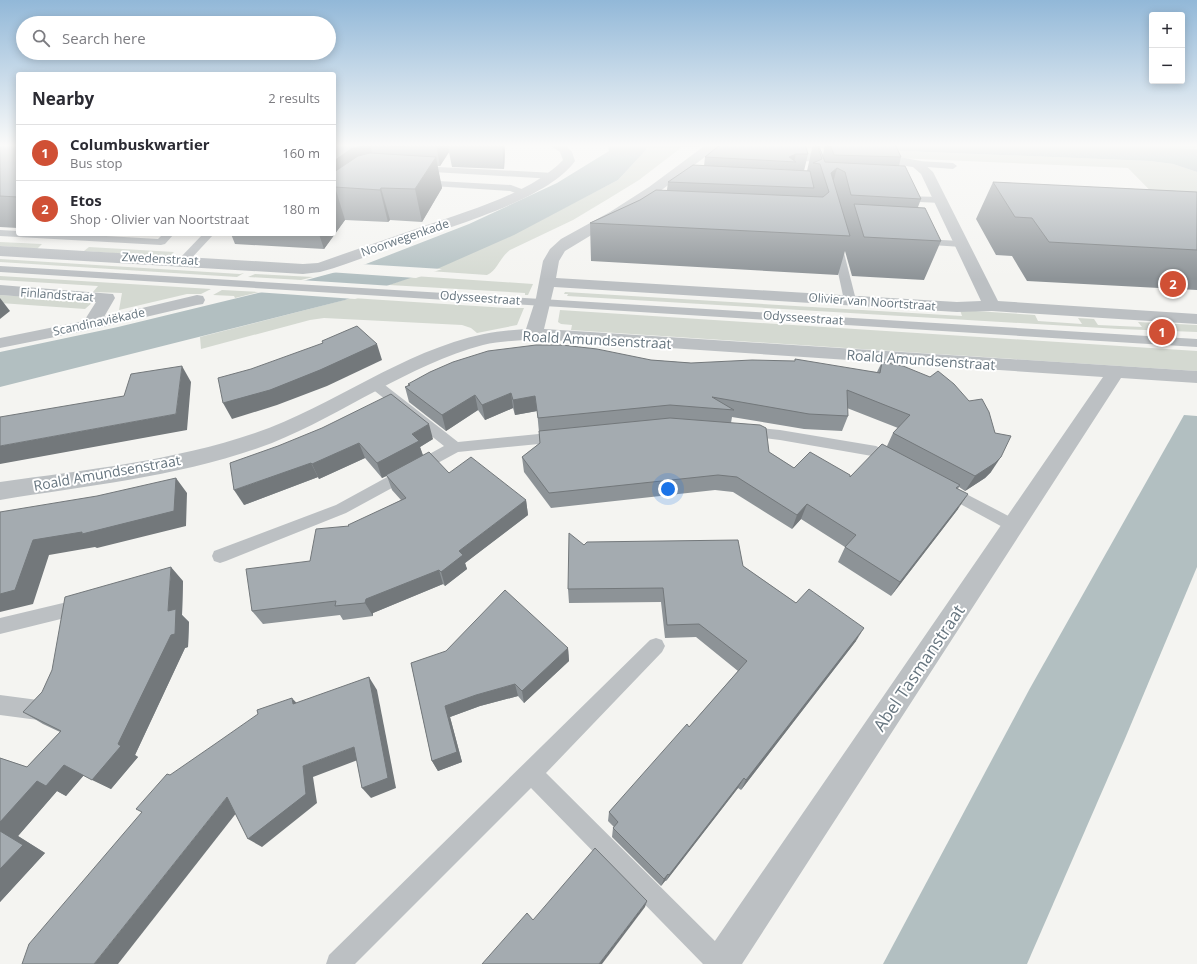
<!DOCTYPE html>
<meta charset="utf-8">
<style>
body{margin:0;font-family:"Open Sans",sans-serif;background:#f7f7f7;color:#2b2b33}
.controls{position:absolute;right:12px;top:12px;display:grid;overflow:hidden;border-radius:4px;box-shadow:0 2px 10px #0003}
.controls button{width:36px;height:36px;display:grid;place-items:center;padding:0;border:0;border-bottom:1px solid #e1e1e2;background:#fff;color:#2b2b33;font:20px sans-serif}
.you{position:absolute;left:668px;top:489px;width:14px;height:14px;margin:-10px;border:3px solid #fff;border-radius:50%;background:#1a73e8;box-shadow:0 0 0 6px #1a73e833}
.badge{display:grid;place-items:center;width:26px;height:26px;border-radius:50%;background:#d05035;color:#fff;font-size:13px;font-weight:700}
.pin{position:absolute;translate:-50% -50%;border:2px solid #fff;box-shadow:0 1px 4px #0006}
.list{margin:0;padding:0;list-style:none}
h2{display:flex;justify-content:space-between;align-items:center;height:52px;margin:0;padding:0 16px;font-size:17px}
h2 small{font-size:13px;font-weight:400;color:#7c7c81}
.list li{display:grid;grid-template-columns:26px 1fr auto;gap:12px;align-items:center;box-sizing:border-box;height:56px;padding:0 16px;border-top:1px solid #e1e1e2}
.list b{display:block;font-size:15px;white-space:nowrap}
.list p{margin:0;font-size:13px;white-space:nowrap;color:#7c7c81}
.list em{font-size:13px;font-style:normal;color:#7c7c81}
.icon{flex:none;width:22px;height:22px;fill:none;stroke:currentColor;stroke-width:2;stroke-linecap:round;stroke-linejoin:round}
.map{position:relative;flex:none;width:1197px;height:964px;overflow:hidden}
.search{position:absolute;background:#fff;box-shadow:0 2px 10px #0003;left:16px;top:16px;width:320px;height:44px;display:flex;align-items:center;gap:10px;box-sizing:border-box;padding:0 14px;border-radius:22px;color:#7c7c81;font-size:15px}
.panel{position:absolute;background:#fff;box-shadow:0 2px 10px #0003;left:16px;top:72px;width:320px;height:164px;border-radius:4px}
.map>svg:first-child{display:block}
.green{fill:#d4d9d1}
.water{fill:#b2bfc1}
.pier{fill:#f4f4f1}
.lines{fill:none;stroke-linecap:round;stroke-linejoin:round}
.lane{fill:#bcc0c3;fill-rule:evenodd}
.street{fill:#bcc0c3;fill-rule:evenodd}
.wall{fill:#8d9397;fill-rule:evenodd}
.shaded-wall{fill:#73787b}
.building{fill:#a4abb0;stroke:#73787b}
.labels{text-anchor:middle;stroke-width:4;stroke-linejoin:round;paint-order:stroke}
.far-street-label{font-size:12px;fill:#66757f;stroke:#fff}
.street-label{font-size:14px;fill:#66757f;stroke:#fff}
.near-street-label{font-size:17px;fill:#66757f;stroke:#fff}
</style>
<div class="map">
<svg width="1197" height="964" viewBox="0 0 1197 964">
<rect width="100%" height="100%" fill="#f4f4f1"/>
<g class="green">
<path d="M646,144H702L698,147H682L639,180L608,199L573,220L510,250C499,258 498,270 487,275L429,271L514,234L618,180L646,150Z"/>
<polygon points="1069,144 1197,144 1197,149"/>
<polygon points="805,147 1150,161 1173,164 1197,172 1197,220 1178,219 1128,168 735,151"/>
<polygon points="0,242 42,244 37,249 0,246"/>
<polygon points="89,247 174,252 169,257 84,251"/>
<polygon points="0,259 240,274 244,273 237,277 0,262"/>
<polygon points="255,274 313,277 301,280 248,277"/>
<polygon points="0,276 211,289 201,294 187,294 119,310 122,293 93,292 98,286 0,280"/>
<polygon points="414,276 533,284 528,295 525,295 525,293 389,285"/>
<polygon points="222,290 259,292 235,298 234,296 213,295"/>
<polygon points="565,292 962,316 960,310 1035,315 1038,321 1082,324 1078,318 1094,319 1098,325 1142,327 1138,322 1197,325 1197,332 1119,329 567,296 568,294 564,294"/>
<polygon points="0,295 94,301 85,309 0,303"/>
<polygon points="352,298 507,308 524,308 517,325 477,333 471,328 462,325 324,318 310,320 201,349 200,337"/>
<polygon points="560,310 1197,351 1197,371 571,330 572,325 561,324 558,322"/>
</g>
<g class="water">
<polygon points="608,144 646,144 646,150 618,180 514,235 437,269 345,300 0,387 0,352 118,327 258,293 366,264 469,224 557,183 609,151"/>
<polygon points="799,144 1069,144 1197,149 1197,172 1173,164 1150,161 804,147"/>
<polygon points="1184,415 1197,416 1197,567 1124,741 1027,964 883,964 1029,690"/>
</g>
<g class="pier">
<polygon points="361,264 442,269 416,278 328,272"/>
<polygon points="300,280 393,286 355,299 255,292"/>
</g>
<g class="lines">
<g class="lane">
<polygon points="917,161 953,163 957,166 953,169 914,166 913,164"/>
<polygon points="419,166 554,173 558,176 554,179 416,171 415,169"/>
<polygon points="420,180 511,185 527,191 529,193 524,196 510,191 417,185 416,183"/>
<polygon points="901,196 941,197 946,200 941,203 898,201 896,199"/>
<polygon points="0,230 18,231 18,234 72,234 158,239 163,234 174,234 165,244 161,245 0,236"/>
<polygon points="203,234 214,234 187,263 179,263 178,261 179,259"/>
<polygon points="920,239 962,241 967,244 962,247 916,244 915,242"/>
<polygon points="837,242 842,245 856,300 854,302 846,302 844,300 832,245"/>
<polygon points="0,266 1197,339 1197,347 0,272"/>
<polygon points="376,381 381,382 458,442 559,432 564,433 566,437 564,441 559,442 458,452 346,513 226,561 220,563 214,561 212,556 214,551 336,505 444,446 371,388 369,385 371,382"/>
<polygon points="747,427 780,430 876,446 898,457 900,461 898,465 893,466 872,456 780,440 742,435 740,432 742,429"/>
<polygon points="947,484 1020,522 1022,526 1020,530 1014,532 1008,530 942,494 939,490 942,486"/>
<polygon points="63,603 69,605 72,611 69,617 0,634 0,618"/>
<polygon points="656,638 662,640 665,646 662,652 546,773 729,955 732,964 703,964 531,788 355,964 326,964 329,955 650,640"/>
<polygon points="0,695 38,700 45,703 48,710 45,717 38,720 0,715"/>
</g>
<g class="street">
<path d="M548,144H564L572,152L575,161C548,200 446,228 401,244C374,253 347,265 320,272L303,274L0,256V246L303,264L318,263C354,250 391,238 427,225C468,211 533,192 563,160L560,152Z"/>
<path d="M707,144H720L718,147L745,151L747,154L745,157L741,158L710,153L646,202L565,251L559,261L556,278L957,302L981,301L921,174L913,167L899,165L778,160L774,159L772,156L774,153L778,152L899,157L921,161L933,172L998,301L1197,314V324L992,311L957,312L554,287L544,329L1197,371V383L1121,378L742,964H703L708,951L1103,377L534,339C517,341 499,341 483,345C408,365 344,414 272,443C186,476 91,485 0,500V482C85,470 173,461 255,433C334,406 402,351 484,334C498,331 512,330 526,329L536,298L543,261L550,249L561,239L610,212L649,187Z"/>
<polygon points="0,285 113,294 115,298 104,317 197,295 203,296 205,300 203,304 197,305 90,330 0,348 0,338 84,321 96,302 0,295"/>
</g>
</g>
<g class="wall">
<polygon points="0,144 18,144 18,228 0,227"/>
<polygon points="334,144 504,144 505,150 504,169 452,167 449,152 440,166 437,166 442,188 422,222 390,220 388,222 345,220 324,249 235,244 231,234 334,234"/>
<polygon points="721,144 808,154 804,171 807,171 813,144 818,144 823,155 825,144 895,144 901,157 899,166 921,199 918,207 941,241 924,280 852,276 845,251 838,275 591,261 590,223 667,190 668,182 704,166 705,157"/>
<polygon points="993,182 1197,192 1197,290 1027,281 1012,256 996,255 976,219"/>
<polygon points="123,234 161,234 159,236"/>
<path d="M651,360L691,363L877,372L882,362L991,472L985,478L965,491L959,487L958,489V509L891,596L838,562L845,547L801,519L792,529L733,492L715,490L551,508L524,472L522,457L540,443L537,411L515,415L513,408L485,420L478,410L446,431L409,402L405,387L409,385L408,384ZM847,408L898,428L893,433L887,446L850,477L794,468L769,452L731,423L732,417L804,429L842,431L848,416Z"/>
<polygon points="433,439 420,447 423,455 449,473 526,500 528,515 465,563 467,569 445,586 443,584 373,613 373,616 343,620 340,615 263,624 252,611 310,561 349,526 401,500 392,490 387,476 382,478 365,458 319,479 318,477 244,505 278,446"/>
<polygon points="584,545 743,566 796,603 856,641 741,790 738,788 666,881 665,881 661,886 612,837 613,828 614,827 608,821 609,812 689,727 738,671 696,637 665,638 661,602 569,603 568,589"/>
<polygon points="183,581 182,615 189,622 188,647 185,648 135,755 138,757 111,789 84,775 66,796 57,791 18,836 45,853 0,902 0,758 27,767 60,732 43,724 23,712"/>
<polygon points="568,648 569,661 524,703 518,696 480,706 450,717 462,762 438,771 432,761 411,663"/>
</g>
<g class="shaded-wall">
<polygon points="336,144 370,144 378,176 335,187 345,220 324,249 319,234 334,234 334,161"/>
<polygon points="436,144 448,144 449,152 440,166"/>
<polygon points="502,144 504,144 505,150 504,169"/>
<polygon points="796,154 794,162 789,157"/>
<polygon points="436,157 442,188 422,222 415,189"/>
<polygon points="837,168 827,205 831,173"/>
<polygon points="381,188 390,220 388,222 380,190"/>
<polygon points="0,298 10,311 0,319"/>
<polygon points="377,344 382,360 327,386 277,405 232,419 223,403"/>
<polygon points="182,366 191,382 187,430 0,464 0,446 176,414"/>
<polygon points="511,393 513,408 485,420 482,405"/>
<polygon points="475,395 478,410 446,431 442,415"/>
<polygon points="535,396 537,411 515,415 513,400"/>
<polygon points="429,424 433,439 420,447 423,456 382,478 377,463 412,434"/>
<polygon points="359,443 365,458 319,479 312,464"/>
<polygon points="1001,457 991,472 985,478 965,491 975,476"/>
<polygon points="311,463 318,477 244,505 234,490"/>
<polygon points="176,478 187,493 186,526 97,548 95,547 49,555 33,604 0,612 0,594 33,540"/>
<polygon points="968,494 958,509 891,596 900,582"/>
<polygon points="526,500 528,515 465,563 467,569 445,586 441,572 459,551"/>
<polygon points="807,504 801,519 792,529 797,515"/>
<polygon points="171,567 183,581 182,615 189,622 188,647 185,648 135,755 138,757 111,789 92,780 118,744 168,611"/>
<polygon points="439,570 443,584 373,613 373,616 365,603 366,599"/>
<polygon points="864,628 856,641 741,790 746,780"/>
<polygon points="568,648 569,661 524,703 522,691"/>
<polygon points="369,677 377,690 396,788 371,798 362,788"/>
<polygon points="515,684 518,696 480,706 450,717 462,762 438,771 432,761 445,706 476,695"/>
<polygon points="292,698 303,710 293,704"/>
<polygon points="354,747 363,758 313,777 317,803 262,847 248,839 303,766"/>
<polygon points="64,765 84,775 66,796 57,791 18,836 45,853 0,902 0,822 37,781"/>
<polygon points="744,778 738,788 666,881 669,875"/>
<polygon points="227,797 241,807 118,964 94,964"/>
<polygon points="668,874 665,881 661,886 664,879"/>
<polygon points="647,901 645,907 602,964 599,964"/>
</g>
<g class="building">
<polygon points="0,144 18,144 18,197 0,196"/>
<polygon points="334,144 398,144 406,147 370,144 351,149 334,161"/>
<polygon points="721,144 805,144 808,154 796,154 789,157 796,162 705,157"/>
<polygon points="817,144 818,144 825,162 905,166 921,199 851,195 845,172 837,168 831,173 850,236 590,223 640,200 656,190 823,197 829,192 820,164 813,163 822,159"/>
<polygon points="830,144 895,144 901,157 834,155"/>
<polygon points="370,153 436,157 415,189 381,188 380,190 335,187 334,189 334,172 358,156"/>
<polygon points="693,165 810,171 814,188 668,182"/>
<polygon points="993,182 1197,192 1197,250 1049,242 1032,218 1015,217"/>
<polygon points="854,204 925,208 941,241 864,237"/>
<polygon points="357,326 377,344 320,370 270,390 223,403 218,378 251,369 323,343 322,341"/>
<polygon points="536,345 562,345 597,349 651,360 691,363 752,360 795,361 795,359 880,373 882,362 903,366 930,377 938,371 954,384 969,401 982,399 989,412 995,433 1011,436 1001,457 995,463 975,476 893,433 910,415 847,390 848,416 809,414 712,397 734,410 670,405 538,418 535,396 513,400 511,393 482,405 475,395 442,415 405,387 410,385 408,384 430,372 453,362 488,351"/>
<polygon points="182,366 176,414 0,446 0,417 124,396 131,374"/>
<polygon points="391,394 429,424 412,434 419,441 377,463 359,443 312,464 311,463 234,490 230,463 278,446 322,428"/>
<polygon points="670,418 760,425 766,428 769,452 794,468 810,452 850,475 850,477 882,444 960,485 956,488 968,494 900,582 845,547 856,535 807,504 797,515 737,477 718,475 549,493 522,457 540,443 539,431"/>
<polygon points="429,452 449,473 471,457 526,500 459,551 463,555 441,572 439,570 366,599 365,603 335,606 336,601 252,611 246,569 310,561 316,529 349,526 348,525 406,498 386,475"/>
<polygon points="176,478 174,511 82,534 82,532 33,540 15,590 0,594 0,512 97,496"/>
<polygon points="569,533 584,545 587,542 738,540 743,566 796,603 809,589 864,628 746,780 744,778 669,875 668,874 664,879 613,828 618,822 609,812 687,724 689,727 747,661 699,624 667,625 663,588 568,589"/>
<polygon points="171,567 168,611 176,609 175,634 171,635 118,744 121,746 92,780 64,765 46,786 37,781 0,822 0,758 27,767 61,731 23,712 42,692 52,670 65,597"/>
<polygon points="505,590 568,648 522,691 515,684 476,695 445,706 457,752 432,761 411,663 446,651"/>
<polygon points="369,677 388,778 362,788 354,747 303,766 306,794 248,839 227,797 94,964 22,964 29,944 142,812 136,809 167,774 170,775 215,744 258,714 257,710 292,698 293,704"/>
<polygon points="0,831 23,845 0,869"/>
<polygon points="595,848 647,901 599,964 482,964 527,913 533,920"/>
</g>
<linearGradient id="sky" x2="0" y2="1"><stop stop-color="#92b8d8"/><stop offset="0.52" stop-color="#fafaf9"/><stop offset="1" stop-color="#fafaf9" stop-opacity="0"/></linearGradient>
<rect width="1197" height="279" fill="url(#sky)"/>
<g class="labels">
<g class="far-street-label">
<text transform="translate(405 238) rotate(-19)" y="4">Noorwegenkade</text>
<text transform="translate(160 259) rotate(3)" y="4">Zwedenstraat</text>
<text transform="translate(57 295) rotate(4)" y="4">Finlandstraat</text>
<text transform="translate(480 298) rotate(4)" y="4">Odysseestraat</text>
<text transform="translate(872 302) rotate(4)" y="4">Olivier van Noortstraat</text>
<text transform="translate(803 318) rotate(4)" y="4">Odysseestraat</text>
<text transform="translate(99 322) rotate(-12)" y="4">Scandinaviëkade</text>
</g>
<g class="street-label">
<text transform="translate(597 340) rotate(3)" y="5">Roald Amundsenstraat</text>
<text transform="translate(921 360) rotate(4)" y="5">Roald Amundsenstraat</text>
<text transform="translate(107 473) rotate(-10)" y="5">Roald Amundsenstraat</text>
</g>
<g class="near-street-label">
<text transform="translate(919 668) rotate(-56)" y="6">Abel Tasmanstraat</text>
</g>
</g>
</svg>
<div class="controls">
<button>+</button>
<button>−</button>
</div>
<div class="you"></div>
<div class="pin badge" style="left:1162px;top:332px">1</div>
<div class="pin badge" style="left:1173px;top:284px">2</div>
<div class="search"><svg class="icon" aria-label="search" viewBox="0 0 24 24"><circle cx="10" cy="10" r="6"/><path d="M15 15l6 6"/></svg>Search here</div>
<section class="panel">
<h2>Nearby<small>2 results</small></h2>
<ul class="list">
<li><span class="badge">1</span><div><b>Columbuskwartier</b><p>Bus stop</p></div><em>160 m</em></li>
<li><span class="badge">2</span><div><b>Etos</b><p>Shop · Olivier van Noortstraat</p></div><em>180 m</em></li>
</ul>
</section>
</div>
